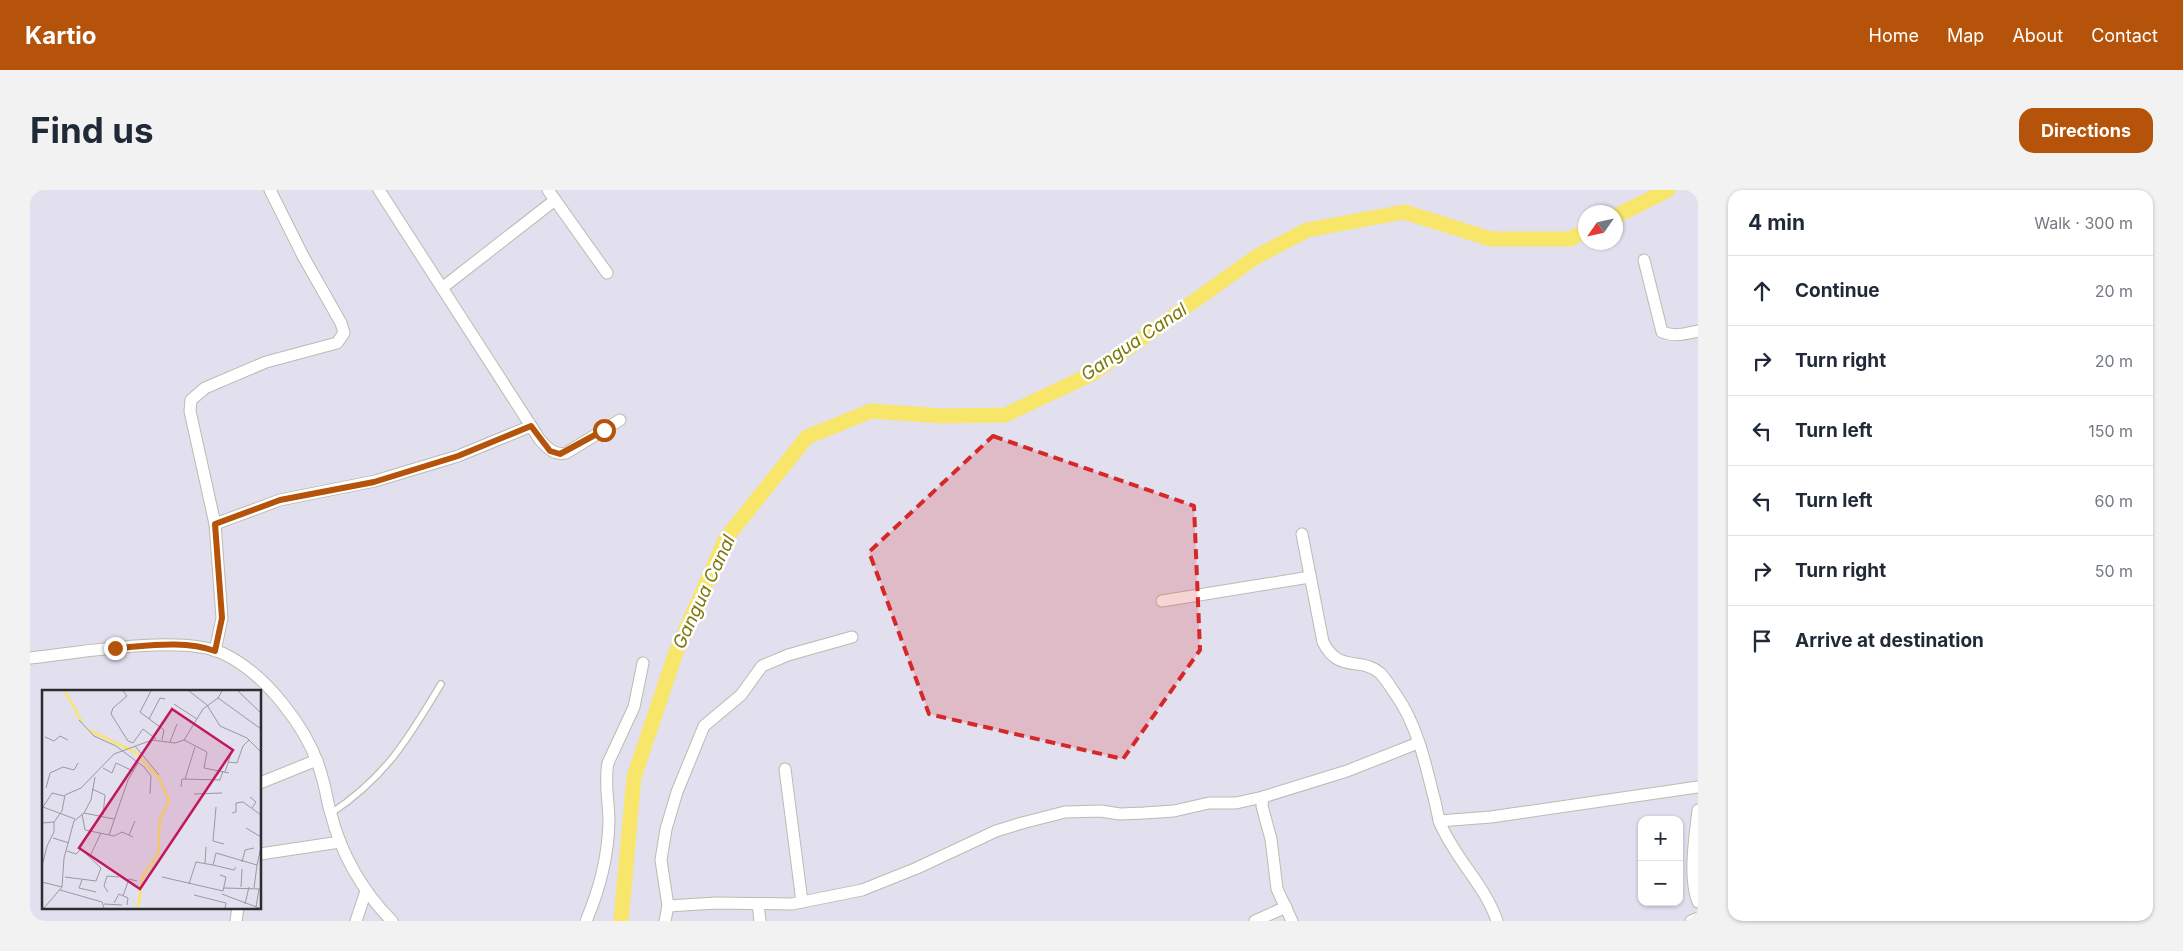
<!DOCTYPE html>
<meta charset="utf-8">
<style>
body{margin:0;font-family:Inter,sans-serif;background:#f2f2f3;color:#1f2937}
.controls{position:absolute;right:15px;bottom:15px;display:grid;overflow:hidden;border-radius:10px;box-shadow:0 1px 4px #0004}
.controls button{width:45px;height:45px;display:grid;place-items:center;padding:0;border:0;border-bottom:1px solid #e0e1e3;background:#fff;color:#1f2937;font:25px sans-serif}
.compass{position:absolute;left:1548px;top:15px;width:45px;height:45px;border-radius:50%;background:#fff;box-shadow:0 1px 4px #0004;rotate:236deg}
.stop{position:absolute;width:15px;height:15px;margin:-11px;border:4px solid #b45309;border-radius:50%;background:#fff}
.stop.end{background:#b45309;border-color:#fff;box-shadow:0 1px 5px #0008}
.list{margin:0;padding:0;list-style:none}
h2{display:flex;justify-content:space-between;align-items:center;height:65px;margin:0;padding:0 20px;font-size:21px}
h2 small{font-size:16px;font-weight:400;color:#747a83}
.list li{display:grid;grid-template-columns:32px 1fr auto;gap:15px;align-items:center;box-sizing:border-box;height:70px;padding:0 20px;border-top:1px solid #e0e1e3}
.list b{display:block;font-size:19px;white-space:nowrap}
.list em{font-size:16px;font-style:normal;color:#747a83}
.icon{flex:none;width:28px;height:28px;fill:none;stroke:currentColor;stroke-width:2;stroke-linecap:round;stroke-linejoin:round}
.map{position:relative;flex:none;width:1668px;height:731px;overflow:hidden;border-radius:15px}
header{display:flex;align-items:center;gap:30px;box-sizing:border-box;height:70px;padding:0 25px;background:#b45309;color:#fff}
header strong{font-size:24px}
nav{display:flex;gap:28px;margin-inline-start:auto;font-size:18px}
.intro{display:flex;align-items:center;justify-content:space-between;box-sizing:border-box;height:120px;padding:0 30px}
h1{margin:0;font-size:35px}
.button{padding:12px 22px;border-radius:15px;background:#b45309;color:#fff;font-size:18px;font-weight:700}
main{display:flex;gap:30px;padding:0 30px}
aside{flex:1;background:#fff;border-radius:15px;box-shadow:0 1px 4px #0004}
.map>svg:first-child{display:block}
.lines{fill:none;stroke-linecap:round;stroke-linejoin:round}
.canal{stroke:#f8e66b;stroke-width:15}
.service-casing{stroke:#b8bdaf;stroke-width:8}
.minor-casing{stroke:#b8bdaf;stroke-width:13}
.service{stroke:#fff;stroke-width:5.5}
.minor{stroke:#fff;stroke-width:11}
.route{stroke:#b45309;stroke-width:6}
.marked{fill:#d62828;fill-opacity:0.2;stroke:#d62828;stroke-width:4;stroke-dasharray:10 6;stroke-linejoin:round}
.labels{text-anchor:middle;stroke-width:5;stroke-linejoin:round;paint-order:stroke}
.water-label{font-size:18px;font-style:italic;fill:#7d7707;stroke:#fff}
.inset-river{fill:none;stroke:#f8e66b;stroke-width:2.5}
.inset-road{fill:none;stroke:#9a98a1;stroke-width:1}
.view{fill:#c2185b;fill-opacity:0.15;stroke:#c2185b;stroke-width:2.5}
.inset-edge{fill:none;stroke:#2d2d2d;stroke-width:2.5}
</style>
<header>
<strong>Kartio</strong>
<nav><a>Home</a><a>Map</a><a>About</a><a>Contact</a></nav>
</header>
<div class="intro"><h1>Find us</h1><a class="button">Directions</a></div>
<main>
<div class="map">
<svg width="1668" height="731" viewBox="0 0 1668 731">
<rect width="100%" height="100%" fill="#e2dfef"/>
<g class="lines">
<g class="canal">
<polyline points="1586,26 1638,0"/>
<polyline points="591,731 604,587 646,462 696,348 777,247 841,221 912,226 975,225 1062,184 1226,67 1277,40 1374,22 1461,49 1540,49 1556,41"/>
</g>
<defs>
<path id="service" d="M300,624C356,587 378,549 411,494"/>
<g id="minor">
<path d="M349,0L510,250C518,258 524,266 536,263L590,230"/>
<polyline points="518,0 577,83"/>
<path d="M1614,70L1632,142C1645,147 1655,144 1668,141"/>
<polyline points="412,98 525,10"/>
<polyline points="185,334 250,310 345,291 428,266 501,236"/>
<path d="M1272,344L1293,452C1309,484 1330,466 1350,483C1356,489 1361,498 1366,505C1386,533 1395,571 1403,604C1406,613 1407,624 1410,633C1425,669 1455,695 1467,731"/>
<polyline points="1132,411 1280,387"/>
<polyline points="185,461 192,428 185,334 160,221 161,210 175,198 236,172 307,153 314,143 311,133 273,66 240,0"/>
<path d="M0,468C47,463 150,444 192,463C216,474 237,494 253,514C270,535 285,560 292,587C296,599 297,612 301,624C311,664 333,702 362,731"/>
<polyline points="755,579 772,712"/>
<polyline points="230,593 287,570"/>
<polyline points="1233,607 1232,616 1241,649 1247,699 1262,731"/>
<path d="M1668,620C1665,647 1658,687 1668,712"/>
<polyline points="1409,631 1461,627 1668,597"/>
<polyline points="230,664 310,652"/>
<polyline points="728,714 730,731"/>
<polyline points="638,716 686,713 762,714 832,700 887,678 966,641 992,633 1035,622 1071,621 1090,624 1114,623 1144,621 1179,613 1206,613 1233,607 1317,581 1388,553"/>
<polyline points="206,731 208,717"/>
<polyline points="326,731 336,701"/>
<path d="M556,731C569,701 578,665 579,632C579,612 574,593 578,573L604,517L613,473"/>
<polyline points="635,731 638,716 631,670 636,639 647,602 674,536 711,505 732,476 758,465 822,447"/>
<polyline points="1225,731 1256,717"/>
<polyline points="1661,731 1668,728"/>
</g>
</defs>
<use href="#service" class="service-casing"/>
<use href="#minor" class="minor-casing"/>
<use href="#service" class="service"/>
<use href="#minor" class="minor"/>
</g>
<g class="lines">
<path class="route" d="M85,458C117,456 154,450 185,461L192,428L185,334L250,310L344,292L428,266L501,236L520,261L530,264L574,240"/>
</g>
<path class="marked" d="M963,246L1164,316L1170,460L1093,569L899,524L839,362Z"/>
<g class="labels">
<g class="water-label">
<text transform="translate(1104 152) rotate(-34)" y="6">Gangua Canal</text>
<text transform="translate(674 402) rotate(-65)" y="6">Gangua Canal</text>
</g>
</g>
<g transform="translate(12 500)">
<rect width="219" height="219" fill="#e2dfef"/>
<path class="inset-river" d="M23,1L40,32M47,40L93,62L117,88L127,111L118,129L116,164L101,186L96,218"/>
<path class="inset-road" d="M81,1L85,6L71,18L69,24L86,51L91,53M109,1L98,22L122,40L120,50M147,1L165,15L178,36L205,48L219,62M196,1L219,23M176,8L219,39M132,14L155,29M107,29L118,8L123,9M37,30L52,46L74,56L102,77L109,86L108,104M3,47L12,51L18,46L26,50M142,50L165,62L162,78L187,83M128,52L135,34M91,53L101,39L114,49M93,56L117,85M186,72L195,73L201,56L207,50M61,78L70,83L74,73L91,81M183,82L189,64M143,89L153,57M139,97L140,89L178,90L181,81M4,98L8,83L21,77L32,80L36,73M50,99L63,105L61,125M152,104L180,103M22,106L10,103L1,117L33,129M208,107L214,112L210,118M174,117L171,151L182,154M42,123L72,129M190,123L194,122V113L201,112L219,125M40,124L43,140L72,146L80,142L91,147M0,133L12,132L20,121L23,105L39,98L72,64L110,50L133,53L142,50L161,19L176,8L180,1M204,138L219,147M67,145L86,90L96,73M87,145L93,131M11,148L27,153M48,166L59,143M200,172L203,160L212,158M163,173L164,157M171,175L192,180L194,177M215,175L219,157M0,176L5,156L12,142V132M23,187L54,191L59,178L39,159L34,164L25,161M120,187L181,201L184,187L178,185M40,190L37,198L54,202M0,192L20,197M147,194L154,172L171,175L174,163L215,175L212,198M199,197L200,179M182,198L219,199M18,200L60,212L62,218M66,202L62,196L65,186L77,187M180,204L217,218M152,205L184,213L183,218M81,206L87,189L95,191M72,213L77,204L86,208L85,215M62,214L80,215M203,214L207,197M214,217L217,199M2,218L20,197L22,168L32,131L42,123L49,110L53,87"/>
<path class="view" d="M130,19L191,60L98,199L37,158Z"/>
<rect width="219" height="219" class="inset-edge"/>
</g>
</svg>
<div class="controls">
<button>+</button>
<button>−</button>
</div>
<svg class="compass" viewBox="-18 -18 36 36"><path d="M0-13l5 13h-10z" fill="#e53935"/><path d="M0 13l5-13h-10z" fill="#747a83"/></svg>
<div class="stop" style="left:574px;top:240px"></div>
<div class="stop end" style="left:85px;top:458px"></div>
</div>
<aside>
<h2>4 min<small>Walk · 300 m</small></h2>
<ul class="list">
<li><svg class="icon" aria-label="ahead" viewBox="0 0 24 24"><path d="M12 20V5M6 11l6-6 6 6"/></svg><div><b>Continue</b></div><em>20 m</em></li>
<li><svg class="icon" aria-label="right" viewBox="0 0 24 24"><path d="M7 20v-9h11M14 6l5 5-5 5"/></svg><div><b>Turn right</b></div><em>20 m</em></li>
<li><svg class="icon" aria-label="left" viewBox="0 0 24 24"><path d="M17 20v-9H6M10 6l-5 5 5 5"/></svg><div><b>Turn left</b></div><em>150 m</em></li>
<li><svg class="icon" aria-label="left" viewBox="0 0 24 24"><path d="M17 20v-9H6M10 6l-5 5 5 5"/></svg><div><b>Turn left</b></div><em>60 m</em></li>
<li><svg class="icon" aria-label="right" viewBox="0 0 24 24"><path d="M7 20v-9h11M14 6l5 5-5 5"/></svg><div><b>Turn right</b></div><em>50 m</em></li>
<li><svg class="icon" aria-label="arrive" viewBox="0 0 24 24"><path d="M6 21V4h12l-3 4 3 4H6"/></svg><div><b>Arrive at destination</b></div></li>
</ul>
</aside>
</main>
